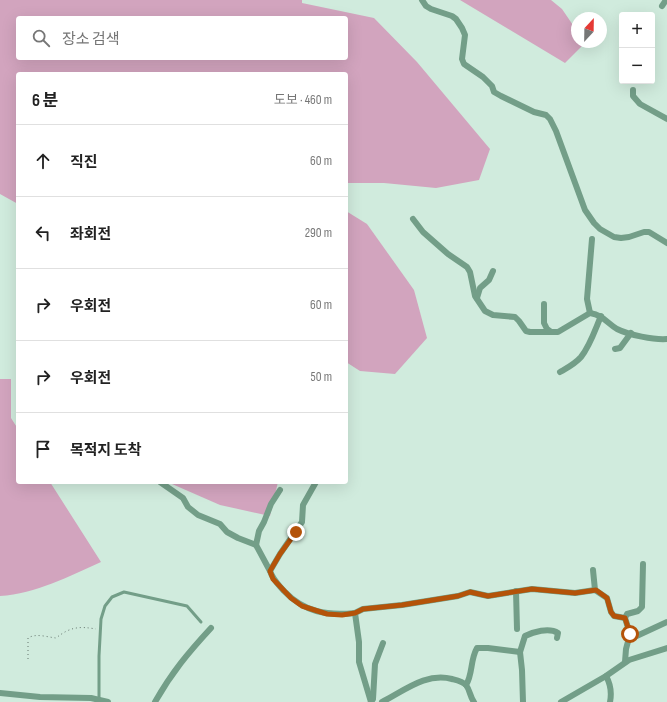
<!DOCTYPE html>
<html lang="ko">
<meta charset="utf-8">
<style>
body{margin:0;font-family:"Sofia Sans Condensed","Noto Sans KR",sans-serif;background:#f6f6f6;color:#222}
.controls{position:absolute;right:12px;top:12px;display:grid;overflow:hidden;border-radius:4px;box-shadow:0 4px 16px #0002}
.controls button{width:36px;height:36px;display:grid;place-items:center;padding:0;border:0;border-bottom:1px solid #e0e0e0;background:#fff;color:#222;font:20px sans-serif}
.compass{position:absolute;left:571px;top:12px;width:36px;height:36px;border-radius:50%;background:#fff;box-shadow:0 4px 16px #0002;rotate:22deg}
.stop{position:absolute;width:12px;height:12px;margin:-9px;border:3px solid #b45309;border-radius:50%;background:#fff}
.stop.end{background:#b45309;border-color:#fff;box-shadow:0 1px 4px #0008}
.list{margin:0;padding:0;list-style:none}
h2{display:flex;justify-content:space-between;align-items:center;height:52px;margin:0;padding:0 16px;font-size:17px}
h2 small{font-size:13px;font-weight:400;color:#767676}
.list li{display:grid;grid-template-columns:26px 1fr auto;gap:12px;align-items:center;box-sizing:border-box;height:72px;padding:0 16px;border-top:1px solid #e0e0e0}
.list b{display:block;font-size:15px;white-space:nowrap}
.list em{font-size:13px;font-style:normal;color:#767676}
.icon{flex:none;width:22px;height:22px;fill:none;stroke:currentColor;stroke-width:2;stroke-linecap:round;stroke-linejoin:round}
.map{position:relative;flex:none;width:667px;height:702px;overflow:hidden}
.search{position:absolute;background:#fff;box-shadow:0 4px 16px #0002;left:16px;top:16px;width:332px;height:44px;display:flex;align-items:center;gap:10px;box-sizing:border-box;padding:0 14px;border-radius:4px;color:#767676;font-size:15px}
.panel{position:absolute;background:#fff;box-shadow:0 4px 16px #0002;left:16px;top:72px;width:332px;height:412px;border-radius:4px}
.map>svg:first-child{display:block}
.green{fill:#d2a4be;fill-rule:evenodd}
.lines{fill:none;stroke-linecap:round;stroke-linejoin:round}
.path{stroke:#64756d;stroke-width:1;stroke-dasharray:1 3;stroke-linecap:butt}
.lane{stroke:#739e88;stroke-width:3}
.street{stroke:#739e88;stroke-width:6}
.route{stroke:#b45309;stroke-width:5}
</style>
<div class="map">
<svg width="667" height="702" viewBox="0 0 667 702">
<rect width="100%" height="100%" fill="#d0ebdd"/>
<g class="green">
<path d="M0,0H302V3L374,18L417,62L490,149L479,180L436,188L384,183H348L346,185V74H18V204L0,194ZM18,18H346V58H18Z"/>
<polygon points="460,0 551,0 562,9 577,31 577,42 585,43 565,63"/>
<polygon points="346,211 367,224 414,290 427,338 395,374 360,371 346,362"/>
<path d="M0,379H11V418L18,429V482H50L101,562C69,576 36,594 0,596Z"/>
<polygon points="171,482 278,482 270,516 220,505 172,484"/>
</g>
<g class="lines">
<path class="path" d="M28,659V638C36,633 47,637 56,638C70,627 79,626 96,629"/>
<polyline class="lane" points="99,700 99,656 101,619 105,606 112,597 124,592 187,606 201,622"/>
<g class="street">
<polyline points="422,0 426,6 431,9 452,16 456,19 462,28 465,35 462,59 464,64 483,77 492,86 494,92 501,96 534,112 546,115 550,119 556,131 585,210 594,223 600,229 614,237 621,238 629,237 644,232 649,232 667,243"/>
<polyline points="662,6 666,0"/>
<polyline points="633,90 633,96 640,104 667,119"/>
<polyline points="413,219 423,232 448,254 467,267 470,272 475,296 485,311 493,315 515,317 519,321 526,331 530,332 551,332"/>
<polyline points="477,298 480,288 489,280 493,271"/>
<path d="M544,304V323L547,329L551,332H558L590,313C603,315 607,323 617,329C629,335 654,340 667,339"/>
<polyline points="590,313 587,299 592,239"/>
<polyline points="615,349 620,348 631,333"/>
<path d="M560,372C567,368 575,364 581,357C590,346 595,330 601,316"/>
<polyline points="160,482 183,498 188,507 198,515 220,524 227,532 238,538 256,545 270,571"/>
<path d="M316,482L303,505L302,522L280,554L270,571C273,580 278,584 284,591C304,612 327,616 355,613"/>
<polyline points="256,545 259,531 264,522 271,504 280,490"/>
<polyline points="593,570 595,590 607,598 611,612 614,616 625,618"/>
<polyline points="516,591 517,629"/>
<polyline points="628,640 667,622"/>
<polyline points="625,662 626,649 630,634 625,618 627,614 638,611 642,607 643,564"/>
<path d="M606,676C611,685 612,692 610,702"/>
<path d="M466,685C473,674 470,660 477,648H488L520,652"/>
<polyline points="0,693 40,697 91,698 108,702"/>
<path d="M155,702C172,672 188,653 211,628"/>
<polyline points="371,702 359,662 359,642 355,613 363,609 402,605 458,596 470,592 488,596 532,589 575,593 595,590"/>
<polyline points="371,702 373,699 375,664 383,643"/>
<path d="M382,702C404,691 426,672 452,679C456,680 462,681 466,685C470,690 470,697 474,702"/>
<path d="M523,702L522,670L520,652L525,636C533,632 549,627 558,633L557,638"/>
<polyline points="561,702 606,676 629,660 667,648"/>
</g>
</g>
<g class="lines">
<polyline class="route" points="296,532 280,554 270,571 273,579 291,598 302,606 327,614 342,615 355,613 363,609 402,605 458,596 470,592 488,596 532,589 575,593 596,590 607,598 611,612 614,616 625,618 630,634"/>
</g>
</svg>
<div class="controls">
<button>+</button>
<button>−</button>
</div>
<svg class="compass" viewBox="-18 -18 36 36"><path d="M0-13l5 13h-10z" fill="#e53935"/><path d="M0 13l5-13h-10z" fill="#767676"/></svg>
<div class="stop" style="left:630px;top:634px"></div>
<div class="stop end" style="left:296px;top:532px"></div>
<div class="search"><svg class="icon" aria-label="search" viewBox="0 0 24 24"><circle cx="10" cy="10" r="6"/><path d="M15 15l6 6"/></svg>장소 검색</div>
<section class="panel">
<h2>6 분<small>도보 · 460 m</small></h2>
<ul class="list">
<li><svg class="icon" aria-label="ahead" viewBox="0 0 24 24"><path d="M12 20V5M6 11l6-6 6 6"/></svg><div><b>직진</b></div><em>60 m</em></li>
<li><svg class="icon" aria-label="left" viewBox="0 0 24 24"><path d="M17 20v-9H6M10 6l-5 5 5 5"/></svg><div><b>좌회전</b></div><em>290 m</em></li>
<li><svg class="icon" aria-label="right" viewBox="0 0 24 24"><path d="M7 20v-9h11M14 6l5 5-5 5"/></svg><div><b>우회전</b></div><em>60 m</em></li>
<li><svg class="icon" aria-label="right" viewBox="0 0 24 24"><path d="M7 20v-9h11M14 6l5 5-5 5"/></svg><div><b>우회전</b></div><em>50 m</em></li>
<li><svg class="icon" aria-label="arrive" viewBox="0 0 24 24"><path d="M6 21V4h12l-3 4 3 4H6"/></svg><div><b>목적지 도착</b></div></li>
</ul>
</section>
</div>
